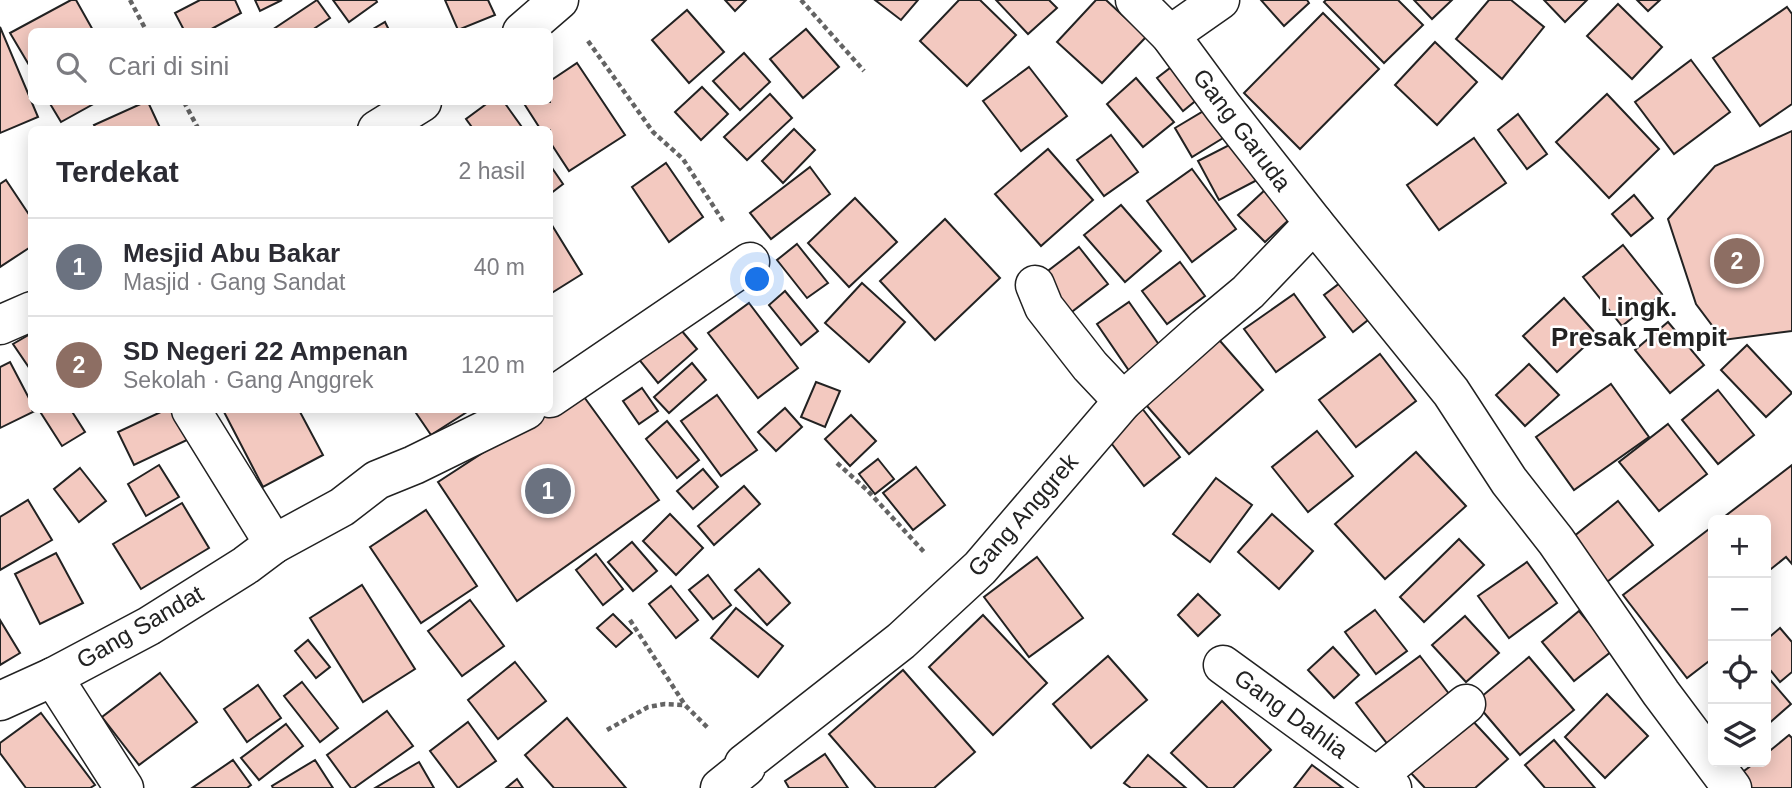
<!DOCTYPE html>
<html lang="id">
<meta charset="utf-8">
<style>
body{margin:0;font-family:Arial,sans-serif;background:#f7f7f7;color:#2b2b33}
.controls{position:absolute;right:21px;bottom:21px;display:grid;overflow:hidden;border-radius:10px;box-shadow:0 4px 18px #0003}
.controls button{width:63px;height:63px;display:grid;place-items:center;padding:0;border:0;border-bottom:2px solid #e1e1e2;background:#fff;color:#2b2b33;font:35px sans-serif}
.you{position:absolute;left:758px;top:280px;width:24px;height:24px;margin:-18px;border:5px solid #fff;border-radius:50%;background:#1a73e8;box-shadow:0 0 0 10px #1a73e833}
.badge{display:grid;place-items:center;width:46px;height:46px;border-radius:50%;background:#c62828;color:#fff;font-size:23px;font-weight:700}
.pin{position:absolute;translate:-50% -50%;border:4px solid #fff;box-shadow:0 2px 7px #0006}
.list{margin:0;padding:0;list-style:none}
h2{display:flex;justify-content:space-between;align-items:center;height:91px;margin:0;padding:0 28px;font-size:30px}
h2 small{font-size:23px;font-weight:400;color:#7c7c81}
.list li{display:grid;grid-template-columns:46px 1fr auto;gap:21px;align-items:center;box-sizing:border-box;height:98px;padding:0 28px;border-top:2px solid #e1e1e2}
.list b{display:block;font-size:26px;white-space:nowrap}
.list p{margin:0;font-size:23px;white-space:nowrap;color:#7c7c81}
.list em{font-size:23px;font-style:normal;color:#7c7c81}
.icon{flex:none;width:38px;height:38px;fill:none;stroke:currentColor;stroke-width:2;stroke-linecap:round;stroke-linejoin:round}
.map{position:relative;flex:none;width:1792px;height:788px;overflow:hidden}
.search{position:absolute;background:#fff;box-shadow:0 4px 18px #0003;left:28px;top:28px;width:525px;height:77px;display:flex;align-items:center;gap:18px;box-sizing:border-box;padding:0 24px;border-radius:10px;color:#7c7c81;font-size:26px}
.panel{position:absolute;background:#fff;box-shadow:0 4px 18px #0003;left:28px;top:126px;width:525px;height:287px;border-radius:10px}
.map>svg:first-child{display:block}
.building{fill:#f3c9c0;stroke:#222;stroke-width:2}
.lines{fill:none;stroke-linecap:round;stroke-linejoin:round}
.minor-casing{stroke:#222;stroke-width:41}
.path{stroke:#646464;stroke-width:4.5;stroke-dasharray:5 3.5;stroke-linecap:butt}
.minor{stroke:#fff;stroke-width:38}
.labels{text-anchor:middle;stroke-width:5;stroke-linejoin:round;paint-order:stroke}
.street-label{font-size:24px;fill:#222;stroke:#fff}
.neighbourhood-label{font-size:26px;font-weight:bold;fill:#222;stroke:#fff}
</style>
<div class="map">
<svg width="1792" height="788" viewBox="0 0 1792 788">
<rect width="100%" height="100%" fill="#fff"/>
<g class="building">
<polygon points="71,0 76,0 94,32 32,32 32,70 10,33"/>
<polygon points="200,0 235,0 241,13 206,32 185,32 175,13"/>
<polygon points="255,0 282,0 260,11"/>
<polygon points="317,0 330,18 309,32 269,32"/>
<polygon points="333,0 376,0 377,2 349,22"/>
<polygon points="445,0 488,0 495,15 458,30"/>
<polygon points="725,0 746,0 735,11"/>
<polygon points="875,0 918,0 901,20"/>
<polygon points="959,0 980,0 1016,35 967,86 920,41"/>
<polygon points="996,0 1049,0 1057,8 1028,34"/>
<polygon points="1096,0 1106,0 1146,37 1102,83 1057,42"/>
<polygon points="1261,0 1307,0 1309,3 1284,26"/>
<polygon points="1326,0 1398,0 1423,25 1384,63 1324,2"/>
<polygon points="1414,0 1452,0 1432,19"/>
<polygon points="1489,0 1511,0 1544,27 1502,79 1456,39"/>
<polygon points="1544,0 1587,0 1565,22"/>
<polygon points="1637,0 1660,0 1648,11"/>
<polygon points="1618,4 1662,47 1632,79 1587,36"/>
<polygon points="1787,7 1792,14 1792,104 1760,126 1713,58"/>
<polygon points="687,10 724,52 689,83 652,40"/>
<polygon points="1323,13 1379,69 1300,149 1244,93"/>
<polygon points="385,22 390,32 368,32"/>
<polygon points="0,27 38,117 0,133"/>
<polygon points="806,29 839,67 803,98 770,59"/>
<polygon points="1435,42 1477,82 1437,125 1395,85"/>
<polygon points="744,53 770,82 740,110 713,81"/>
<polygon points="1183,58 1209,90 1183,111 1157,78"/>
<polygon points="1691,60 1730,112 1674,154 1635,102"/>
<polygon points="577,63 625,135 569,171 550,142 550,130 541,130 523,102 550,102 550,81"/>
<polygon points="1029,67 1067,116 1021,151 983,101"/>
<polygon points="1136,78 1174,122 1143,147 1107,104"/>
<polygon points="702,87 728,114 701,140 675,112"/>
<polygon points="770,94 792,118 747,160 724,137"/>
<polygon points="1607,94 1659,149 1609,198 1556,142"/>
<polygon points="49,102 97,102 61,122"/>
<polygon points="145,102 148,102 161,130 97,130 94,125"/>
<polygon points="489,102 504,102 524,130 474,130 466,119"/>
<polygon points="1212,106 1228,135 1192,157 1175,128"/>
<polygon points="1518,114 1547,154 1527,169 1498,130"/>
<polygon points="794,129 815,150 783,183 762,161"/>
<polygon points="1792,131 1792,331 1723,340 1696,304 1668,219 1715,166"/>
<polygon points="1111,135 1138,172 1104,196 1077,160"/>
<polygon points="1474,138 1506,183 1439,230 1407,185"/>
<polygon points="1237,141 1259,179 1219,200 1198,161"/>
<polygon points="1048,149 1093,200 1041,246 995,194"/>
<polygon points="666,163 703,217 669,242 632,187"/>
<polygon points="550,165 563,184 550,194"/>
<polygon points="810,167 830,194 771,239 750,213"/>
<polygon points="1192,169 1236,229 1192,262 1147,201"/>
<polygon points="6,180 32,219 32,246 0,267 0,184"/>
<polygon points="1266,189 1293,216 1265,242 1238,215"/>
<polygon points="1634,195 1653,218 1631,236 1612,214"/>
<polygon points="855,198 897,242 849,287 808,243"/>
<polygon points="1121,205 1161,251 1125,282 1084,235"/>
<polygon points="945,219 1000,278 935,340 880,281"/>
<polygon points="550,222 582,274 550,294"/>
<polygon points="797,244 828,283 807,298 777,260"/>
<polygon points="1623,245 1662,294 1622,326 1583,277"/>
<polygon points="1079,247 1108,284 1069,314 1040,277"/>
<polygon points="1180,262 1205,296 1167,324 1142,291"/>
<polygon points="1344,280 1373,316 1353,332 1324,295"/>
<polygon points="862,283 905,322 869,362 825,323"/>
<polygon points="785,291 818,331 801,345 769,305"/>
<polygon points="1294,294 1325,337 1276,372 1244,329"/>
<polygon points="1564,298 1597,335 1557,372 1523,336"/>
<polygon points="1129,302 1167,356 1134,378 1097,324"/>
<polygon points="749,303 798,368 758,398 708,333"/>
<polygon points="1668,322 1704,365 1670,393 1635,350"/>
<polygon points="676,324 697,349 658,383 637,357"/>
<polygon points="32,333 32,372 13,344"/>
<polygon points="1214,334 1263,390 1189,454 1140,398"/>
<polygon points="1747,345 1792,393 1766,417 1721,370"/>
<polygon points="1380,354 1416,401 1356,447 1319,400"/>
<polygon points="10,362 32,404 32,410 35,411 0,428 0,367"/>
<polygon points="692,363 706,380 669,413 654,397"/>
<polygon points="1529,364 1559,395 1525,426 1496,395"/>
<polygon points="816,382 840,391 825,427 801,417"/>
<polygon points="1611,384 1649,437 1574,490 1536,437"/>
<polygon points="642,388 658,411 639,424 623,401"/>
<polygon points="579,390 659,500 517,601 438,482"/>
<polygon points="1718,390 1754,435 1718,464 1682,420"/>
<polygon points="717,395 757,450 721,476 681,421"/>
<polygon points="1141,407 1180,457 1144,486 1105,435"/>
<polygon points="785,408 802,427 776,451 758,432"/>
<polygon points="39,410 71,410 85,432 62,446"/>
<polygon points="165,410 173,410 187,440 134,465 118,432"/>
<polygon points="223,410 299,410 323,455 263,487"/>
<polygon points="414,410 470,410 431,435"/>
<polygon points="851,415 876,441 850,466 825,439"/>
<polygon points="667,421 699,460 677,478 646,439"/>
<polygon points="1668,424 1707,474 1659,511 1619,462"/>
<polygon points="1317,431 1353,476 1308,512 1272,467"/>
<polygon points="1416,452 1466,506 1385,579 1335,524"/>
<polygon points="878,459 894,479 875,494 859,474"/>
<polygon points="159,465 179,497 146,516 128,484"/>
<polygon points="1792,465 1792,564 1786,557 1766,573 1766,520 1720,520"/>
<polygon points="916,467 945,505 913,530 883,493"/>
<polygon points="80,468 106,501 79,522 54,489"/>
<polygon points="703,469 718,487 693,509 677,491"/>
<polygon points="1216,478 1252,505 1210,562 1173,534"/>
<polygon points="744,486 760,504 714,545 698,526"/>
<polygon points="28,500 52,540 0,570 0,517"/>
<polygon points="1618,501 1653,545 1607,582 1573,537"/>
<polygon points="182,503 209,548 141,589 113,544"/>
<polygon points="426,510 477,586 421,623 370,547"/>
<polygon points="670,514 703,548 676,575 643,541"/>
<polygon points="1272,514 1313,551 1279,589 1238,552"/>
<polygon points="1713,526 1713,658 1687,678 1623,595"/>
<polygon points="1459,539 1484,565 1424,622 1400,597"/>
<polygon points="632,542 657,571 633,591 608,562"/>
<polygon points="56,553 83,603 40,624 15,574"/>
<polygon points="596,554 623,589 603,605 576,570"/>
<polygon points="1037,557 1083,618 1029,657 984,597"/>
<polygon points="1527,562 1557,603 1509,638 1478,596"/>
<polygon points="759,569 790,603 767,625 735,590"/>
<polygon points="708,575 731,605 713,619 689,590"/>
<polygon points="362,585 415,669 363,702 310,618"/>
<polygon points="671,586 698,620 676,638 649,604"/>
<polygon points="1198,594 1220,615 1198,636 1178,615"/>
<polygon points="470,600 504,646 462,676 428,631"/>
<polygon points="736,608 783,646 758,677 711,638"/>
<polygon points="1375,610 1407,651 1376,674 1345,632"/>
<polygon points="1579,611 1612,651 1574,681 1542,642"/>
<polygon points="613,614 632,633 616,647 597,628"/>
<polygon points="983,615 1047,683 993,735 929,667"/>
<polygon points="1465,616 1499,653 1466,682 1432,645"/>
<polygon points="0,620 20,653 0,665"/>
<polygon points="1780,628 1792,642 1792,672 1780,682 1766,665 1766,640"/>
<polygon points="308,640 330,667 316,678 295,651"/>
<polygon points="1333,647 1359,675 1334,698 1308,670"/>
<polygon points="1108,656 1147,700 1091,748 1053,704"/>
<polygon points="1420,656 1453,699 1389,746 1356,703"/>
<polygon points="1529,657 1574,710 1520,755 1475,702"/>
<polygon points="515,662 546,701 498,739 468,700"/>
<polygon points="903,670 975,752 934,788 876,788 829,734"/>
<polygon points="160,673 197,722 139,765 102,717"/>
<polygon points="1766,675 1791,704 1766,726"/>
<polygon points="302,682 338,728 320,742 284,696"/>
<polygon points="258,685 281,718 247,742 224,709"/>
<polygon points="1607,694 1648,736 1605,778 1565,737"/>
<polygon points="1222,701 1271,750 1233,788 1208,788 1171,753"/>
<polygon points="387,711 413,746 354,788 351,788 327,755"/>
<polygon points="41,713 95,785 90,788 26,788 0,753 0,743"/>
<polygon points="567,718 626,788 554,788 525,755"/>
<polygon points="1470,718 1508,759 1475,788 1425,788 1410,772"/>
<polygon points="468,722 496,761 458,788 430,751"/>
<polygon points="286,724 303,746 259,780 241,758"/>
<polygon points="1789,735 1792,738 1792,788 1751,788 1740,774 1756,762 1766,762 1766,754"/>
<polygon points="1554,740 1595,788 1545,788 1525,765"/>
<polygon points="825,754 848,788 789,788 785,781"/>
<polygon points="1148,755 1186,788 1131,788 1124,783"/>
<polygon points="233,760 251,785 247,788 192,788"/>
<polygon points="315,760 333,788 273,788 272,786"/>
<polygon points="419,762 434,788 375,788"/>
<polygon points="1312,765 1343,788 1294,788"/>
<polygon points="517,779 523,788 506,788"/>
</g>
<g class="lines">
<defs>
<g id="minor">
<polyline points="1135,0 1170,35 1223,107 1314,223 1451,392 1509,481 1556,541 1661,693 1732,788"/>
<polyline points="522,32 559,0"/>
<polyline points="1170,35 1220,0"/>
<polyline points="377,130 422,102"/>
<polyline points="1035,285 1044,307 1090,366 1123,401"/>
<polyline points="0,325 32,311"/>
<polyline points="550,398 750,262"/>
<polyline points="191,410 274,544"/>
<polyline points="1223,665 1392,788"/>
<polyline points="53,677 124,788"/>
<polyline points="0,701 53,677 149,626 246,565 274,544 342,507 377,480 414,465 526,410"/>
<polyline points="1377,776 1466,704"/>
<polyline points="720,788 746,767 744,764 901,641 980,568 1123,401 1206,327 1248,292 1314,223"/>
</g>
</defs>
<use href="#minor" class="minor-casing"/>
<g class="path">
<polyline points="130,0 147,32"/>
<polyline points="801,0 864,71"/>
<polyline points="588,41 653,132 683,159 723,221"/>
<polyline points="184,102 199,130"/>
<polyline points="837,463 867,490 924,552"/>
<polyline points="630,620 685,705 709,729"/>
<polyline points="607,730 648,707 665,704 684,705"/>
</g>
<use href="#minor" class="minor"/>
</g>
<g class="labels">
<g class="street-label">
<text transform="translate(1242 130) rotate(53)" y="8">Gang Garuda</text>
<text transform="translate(1023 515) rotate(-49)" y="8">Gang Anggrek</text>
<text transform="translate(140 627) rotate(-30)" y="8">Gang Sandat</text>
<text transform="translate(1291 714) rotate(36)" y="8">Gang Dahlia</text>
</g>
<g class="neighbourhood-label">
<text x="1639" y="316">Lingk.<tspan x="1639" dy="30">Presak Tempit</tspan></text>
</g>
</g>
</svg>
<div class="controls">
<button>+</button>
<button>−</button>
<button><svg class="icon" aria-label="locate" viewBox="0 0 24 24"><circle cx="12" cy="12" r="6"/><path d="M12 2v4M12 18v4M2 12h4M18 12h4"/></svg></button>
<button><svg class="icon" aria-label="layers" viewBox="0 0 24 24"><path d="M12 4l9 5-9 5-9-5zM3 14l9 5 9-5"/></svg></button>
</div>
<div class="you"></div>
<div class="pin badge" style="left:548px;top:491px;background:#6b7280">1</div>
<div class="pin badge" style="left:1737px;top:261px;background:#8d6e63">2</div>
<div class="search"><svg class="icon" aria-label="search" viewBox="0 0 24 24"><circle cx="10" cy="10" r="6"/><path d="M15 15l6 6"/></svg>Cari di sini</div>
<section class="panel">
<h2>Terdekat<small>2 hasil</small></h2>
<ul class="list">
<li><span class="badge" style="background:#6b7280">1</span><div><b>Mesjid Abu Bakar</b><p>Masjid · Gang Sandat</p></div><em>40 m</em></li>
<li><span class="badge" style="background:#8d6e63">2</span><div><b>SD Negeri 22 Ampenan</b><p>Sekolah · Gang Anggrek</p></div><em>120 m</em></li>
</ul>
</section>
</div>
